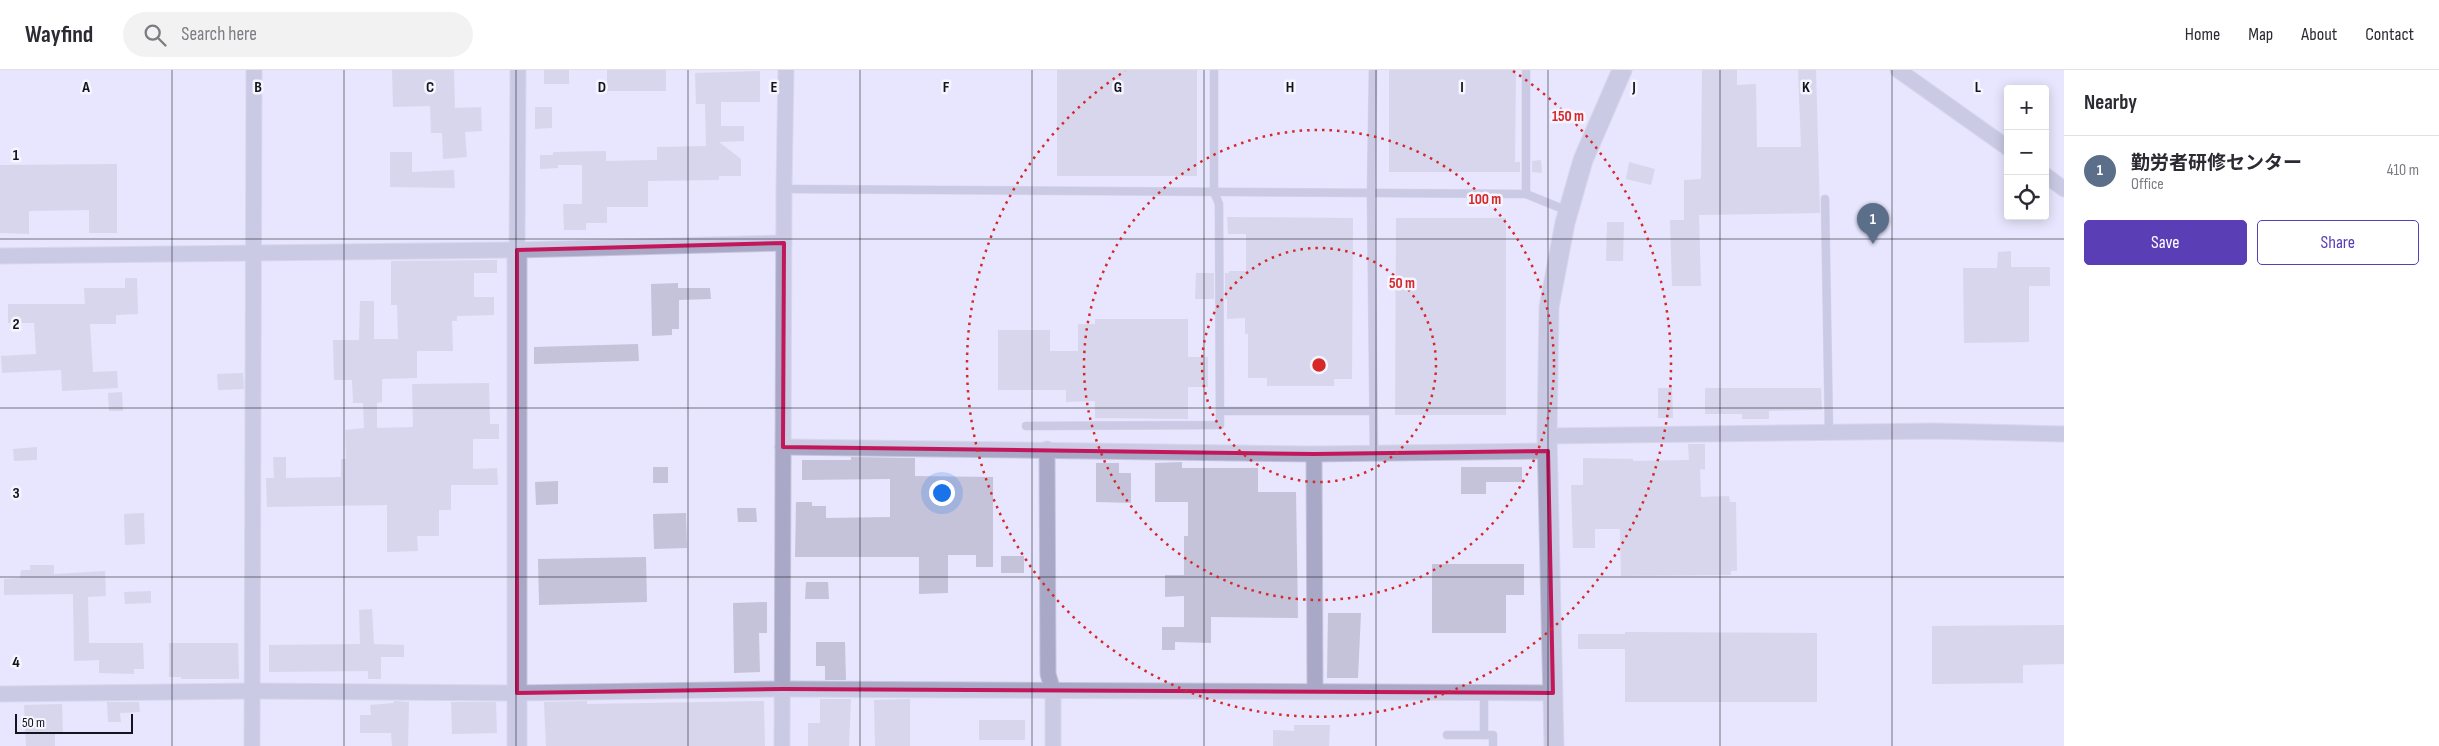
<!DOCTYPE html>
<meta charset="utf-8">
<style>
body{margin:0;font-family:"Sofia Sans Condensed","Noto Sans JP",sans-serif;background:#f2f2f3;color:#2b2b33}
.controls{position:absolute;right:15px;top:15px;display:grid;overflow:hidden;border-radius:5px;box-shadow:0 2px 12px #0003}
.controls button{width:45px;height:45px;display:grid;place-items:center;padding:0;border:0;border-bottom:1px solid #e1e1e2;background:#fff;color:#2b2b33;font:25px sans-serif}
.scale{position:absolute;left:15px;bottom:12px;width:118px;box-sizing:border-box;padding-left:5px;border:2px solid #14141c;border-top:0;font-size:14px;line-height:18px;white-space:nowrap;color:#14141c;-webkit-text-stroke:4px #f6f5ff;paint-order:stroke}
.you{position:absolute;left:941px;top:422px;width:18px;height:18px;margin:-12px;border:4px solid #fff;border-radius:50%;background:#1a73e8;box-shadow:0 0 0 8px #1a73e833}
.badge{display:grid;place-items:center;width:32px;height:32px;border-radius:50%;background:#593eb6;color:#fff;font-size:16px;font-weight:700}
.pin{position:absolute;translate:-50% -41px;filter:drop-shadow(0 1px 2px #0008)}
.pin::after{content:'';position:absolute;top:26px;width:18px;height:15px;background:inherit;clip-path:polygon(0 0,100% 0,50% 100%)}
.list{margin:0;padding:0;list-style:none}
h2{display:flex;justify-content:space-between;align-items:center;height:65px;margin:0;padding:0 20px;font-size:21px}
h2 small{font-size:16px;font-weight:400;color:#7c7c81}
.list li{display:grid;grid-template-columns:32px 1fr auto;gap:15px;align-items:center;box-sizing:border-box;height:70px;padding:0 20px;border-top:1px solid #e1e1e2}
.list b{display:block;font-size:19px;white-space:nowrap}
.list p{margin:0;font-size:16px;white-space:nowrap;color:#7c7c81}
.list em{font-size:16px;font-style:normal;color:#7c7c81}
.actions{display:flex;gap:10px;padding:15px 20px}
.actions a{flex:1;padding:11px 0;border:1px solid #593eb6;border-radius:5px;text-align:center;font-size:18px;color:#593eb6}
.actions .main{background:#593eb6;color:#fff}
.icon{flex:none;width:28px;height:28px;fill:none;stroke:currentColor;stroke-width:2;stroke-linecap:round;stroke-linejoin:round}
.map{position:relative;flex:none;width:2064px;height:676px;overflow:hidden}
header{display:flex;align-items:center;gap:30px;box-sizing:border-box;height:70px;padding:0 25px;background:#fff;border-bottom:1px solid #e1e1e2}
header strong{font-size:24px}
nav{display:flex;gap:28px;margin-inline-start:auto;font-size:18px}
.search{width:350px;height:45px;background:#f2f2f3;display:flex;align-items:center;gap:12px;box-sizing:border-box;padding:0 18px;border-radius:28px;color:#7c7c81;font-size:19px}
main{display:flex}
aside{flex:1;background:#fff}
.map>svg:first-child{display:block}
.building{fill:#c4c3da}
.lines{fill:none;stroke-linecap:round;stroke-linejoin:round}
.service-casing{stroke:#c5c4da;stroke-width:9}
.minor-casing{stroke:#c5c4da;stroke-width:17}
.tertiary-casing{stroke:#c5c4da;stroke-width:21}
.service{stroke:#a9a8c7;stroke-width:8}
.minor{stroke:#a9a8c7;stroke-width:15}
.tertiary{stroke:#a9a8c7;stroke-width:19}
.marked{fill:none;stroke:#c2185b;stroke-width:4;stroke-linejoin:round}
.grid{fill:none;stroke:#14141c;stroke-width:1;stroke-opacity:0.55}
.ring{fill:none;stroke:#d62828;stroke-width:2.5;stroke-dasharray:2.5 5}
.grid-label{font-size:16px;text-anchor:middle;font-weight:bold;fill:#14141c;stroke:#f6f5ff;stroke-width:5;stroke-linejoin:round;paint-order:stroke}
.centre{fill:#d62828;stroke:#f6f5ff;stroke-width:2.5}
.ring-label{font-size:15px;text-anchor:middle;font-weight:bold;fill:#d62828;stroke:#f6f5ff;stroke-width:5;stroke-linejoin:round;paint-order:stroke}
</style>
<header>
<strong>Wayfind</strong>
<div class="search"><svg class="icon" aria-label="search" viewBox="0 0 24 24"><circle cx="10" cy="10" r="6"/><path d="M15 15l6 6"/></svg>Search here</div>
<nav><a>Home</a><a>Map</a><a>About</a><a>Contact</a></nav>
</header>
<main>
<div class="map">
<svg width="2064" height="676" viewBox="0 0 2064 676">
<rect width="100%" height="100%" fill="#e7e6fe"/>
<g class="building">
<polygon points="392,0 454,0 455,38 481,37 482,61 465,62 467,87 443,89 442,63 431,63 430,36 393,37"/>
<rect x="544" y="0" width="25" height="14"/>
<rect x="607" y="0" width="59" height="21"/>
<rect x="1057" y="0" width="140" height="106"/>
<polygon points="1389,0 1516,0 1515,92 1520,92 1520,102 1389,102"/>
<polygon points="1702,0 1737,0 1737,15 1756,14 1757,77 1801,77 1798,0 1816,0 1820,143 1699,145 1701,216 1672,216 1670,150 1684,150 1684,110 1701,109"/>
<polygon points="760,1 760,32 721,32 721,56 744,56 744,71 719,72 741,89 741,106 719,106 719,110 648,111 648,137 607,137 607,153 586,153 586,160 564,160 563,134 582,134 582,95 558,95 558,98 540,99 540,85 553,85 553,82 606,81 606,91 657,90 657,77 706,76 705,34 696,34 695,3"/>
<polygon points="535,37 552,37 552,58 535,59"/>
<polygon points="390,82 412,82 412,102 454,100 455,118 390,117"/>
<polygon points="1541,90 1542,103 1532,102 1532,91"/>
<polygon points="1629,92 1655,99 1651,115 1626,109"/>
<polygon points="117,94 117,163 89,163 89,140 29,141 29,164 0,163 0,95"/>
<polygon points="1227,147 1353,148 1352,309 1334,309 1334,316 1267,316 1267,308 1248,308 1248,264 1245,264 1245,248 1227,249 1227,229 1225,229 1225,203 1229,203 1229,201 1246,201 1246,164 1228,164"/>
<polygon points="1396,148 1506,148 1506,345 1395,345"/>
<polygon points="1607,152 1624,152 1623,191 1606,191"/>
<polygon points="2011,181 2011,197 2050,197 2050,216 2029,216 2029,272 1964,273 1963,198 1997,198 1998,182"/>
<polygon points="497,190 497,203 474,203 474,227 494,227 494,245 457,246 457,251 452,251 453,281 417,281 417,308 382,309 382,332 377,333 377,358 413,357 412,314 489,313 490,354 499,354 499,369 473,369 473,399 497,398 498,415 451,415 451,440 439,440 439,466 417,466 418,481 387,482 387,435 267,437 266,408 274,408 273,387 286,387 286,408 341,407 341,389 346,389 345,360 364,358 363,333 353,333 352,310 334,310 333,270 359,270 360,231 374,231 374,269 398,269 397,235 391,235 391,191"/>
<polygon points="1196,203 1214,203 1214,229 1195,229"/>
<polygon points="125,208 137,208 138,244 116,245 116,254 90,254 93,302 117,301 118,318 62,321 61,300 2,303 1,286 36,284 34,253 8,253 8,234 85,234 84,218 125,218"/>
<polygon points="678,213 678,218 710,218 711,229 679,230 679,259 672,259 672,265 652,266 651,214"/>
<polygon points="1095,249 1188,249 1188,287 1208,287 1208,317 1188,317 1188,349 1095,348 1095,331 1066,332 1066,320 998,320 998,260 1050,260 1050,281 1078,281 1078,254 1095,254"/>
<polygon points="638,274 639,291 534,294 534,277"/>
<polygon points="243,303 244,319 218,320 217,304"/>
<polygon points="1658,318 1672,318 1673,348 1658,348"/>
<polygon points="1705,318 1821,318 1822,340 1769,341 1769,349 1742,349 1742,344 1705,344"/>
<polygon points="122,322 123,341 109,341 108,323"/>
<polygon points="1688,374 1705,374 1705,400 1700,399 1701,427 1729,426 1730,432 1736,432 1737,501 1731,501 1731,505 1621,506 1620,459 1595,459 1595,478 1573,478 1571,415 1583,415 1583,388 1633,389 1633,391 1689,390"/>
<polygon points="37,377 37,390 14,391 13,379"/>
<polygon points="851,387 915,388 915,406 993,407 993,497 976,497 976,485 948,485 948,523 919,524 919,487 795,487 796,432 812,432 812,436 826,436 826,448 890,447 890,409 802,410 802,390 851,390"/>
<polygon points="1182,392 1182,398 1258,398 1258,422 1296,422 1298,548 1211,547 1211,573 1175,572 1175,580 1162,580 1162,557 1184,557 1184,526 1165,527 1165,505 1184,505 1184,466 1188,466 1188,432 1155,432 1155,393"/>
<polygon points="1096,393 1119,393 1119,403 1131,403 1131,433 1096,432"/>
<rect x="653" y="397" width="15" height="16"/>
<polygon points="1461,397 1522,397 1522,412 1486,412 1486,424 1461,424"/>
<polygon points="558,411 558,434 536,435 535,412"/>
<polygon points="737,438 756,438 757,452 738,452"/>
<polygon points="144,443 145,474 125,475 124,444"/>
<polygon points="686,443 687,478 654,479 653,444"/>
<rect x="1001" y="486" width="23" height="17"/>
<polygon points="646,487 647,532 539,535 538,489"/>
<polygon points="1432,494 1524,494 1524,525 1506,525 1506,563 1432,563"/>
<polygon points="30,495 54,495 54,504 105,501 106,526 88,527 89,573 143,573 144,599 134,599 134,604 99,603 99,590 74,591 73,524 4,525 4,509 20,508 21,500 30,500"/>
<polygon points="806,512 828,512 829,529 805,529"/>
<polygon points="151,521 151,533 125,534 124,522"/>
<polygon points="767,532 767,563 759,563 760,602 734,603 733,533"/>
<polygon points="372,539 374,574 404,575 404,587 381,587 381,609 368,609 368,601 269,602 269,575 360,574 359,540"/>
<polygon points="1328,543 1361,543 1358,608 1327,608"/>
<polygon points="2064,555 2064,594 2023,595 2023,613 1932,614 1932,556"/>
<polygon points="1625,562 1817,563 1817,632 1625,632 1625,579 1578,579 1578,564 1625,564"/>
<polygon points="816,572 845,572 846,610 825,610 825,596 816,596"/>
<polygon points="169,573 238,573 239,609 181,609 181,607 169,607"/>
<polygon points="820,629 851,629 849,676 808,676 808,653 820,653"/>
<polygon points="910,629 910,676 875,676 874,630"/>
<polygon points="394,631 409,632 408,676 392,676 391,663 360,663 360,645 371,645 370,635 393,633"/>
<polygon points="587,631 587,634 764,631 765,676 546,676 544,632"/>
<polygon points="107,632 139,632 140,642 120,643 121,652 108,652"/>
<polygon points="451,632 496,632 497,663 452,664"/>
<polygon points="62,634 63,663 55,663 55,676 26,676 24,635"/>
<rect x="979" y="650" width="46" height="20"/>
<polygon points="1294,655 1330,655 1329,676 1273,676 1273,660 1294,661"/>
</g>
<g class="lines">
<defs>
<g id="service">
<polyline points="1373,0 1371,123 1374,383"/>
<polyline points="1526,0 1526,124"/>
<polyline points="784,119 1526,124 1568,141"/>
<polyline points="1825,129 1829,362"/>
<polyline points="1220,341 1373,341"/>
<polyline points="1026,356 1220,355 1219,134 1214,122 1214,0"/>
<polyline points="1484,621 1484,665"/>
<polyline points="1447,665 1493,665 1493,676"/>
</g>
<g id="minor">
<polyline points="1898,0 2008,78"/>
<polyline points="2045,105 2064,119"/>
<polyline points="517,180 518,0"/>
<polyline points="0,186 517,180 784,173"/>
<polyline points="1547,366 1934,361 2064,364"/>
<polyline points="783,377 1314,384 1548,381"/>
<polyline points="1047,379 1048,604 1053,621 1053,676"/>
<polyline points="1314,384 1315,620"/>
<polyline points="0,624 253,621 517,623 783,619 1553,623"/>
<polyline points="252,676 254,0"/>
<polyline points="782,676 784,119 786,0"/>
</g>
<g id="tertiary">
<polyline points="517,180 517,676"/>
<polyline points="1554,676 1547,366 1549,237 1565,153 1583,90 1622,0"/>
</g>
</defs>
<use href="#service" class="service-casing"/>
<use href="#minor" class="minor-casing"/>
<use href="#tertiary" class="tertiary-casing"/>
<use href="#service" class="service"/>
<use href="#minor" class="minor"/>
<use href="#tertiary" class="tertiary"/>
</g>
<path d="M0 0H2064V676H0ZM784,173L783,377L1314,384L1548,381L1553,623L783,619L517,623V180Z" fill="#e7e6fe" fill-opacity=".55" fill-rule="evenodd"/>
<path class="marked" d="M784,173L783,377L1314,384L1548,381L1553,623L783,619L517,623V180Z"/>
<path class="grid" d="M172,0V676M344,0V676M516,0V676M688,0V676M860,0V676M1032,0V676M1204,0V676M1376,0V676M1548,0V676M1720,0V676M1892,0V676M0,169H2064M0,338H2064M0,507H2064"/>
<g class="ring">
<circle cx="1319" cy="295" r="117"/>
<circle cx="1319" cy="295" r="235"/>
<path d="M1513 1A352 352 0 1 1 1125 1"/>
</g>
<g class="grid-label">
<text x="86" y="22">A</text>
<text x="258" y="22">B</text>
<text x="430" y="22">C</text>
<text x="602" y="22">D</text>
<text x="774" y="22">E</text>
<text x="946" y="22">F</text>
<text x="1118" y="22">G</text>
<text x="1290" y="22">H</text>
<text x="1462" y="22">I</text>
<text x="1634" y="22">J</text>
<text x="1806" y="22">K</text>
<text x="1978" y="22">L</text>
<text x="16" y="90">1</text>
<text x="16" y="259">2</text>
<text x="16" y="428">3</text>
<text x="16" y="597">4</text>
</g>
<circle cx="1319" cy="295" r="8" class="centre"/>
<g class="ring-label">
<text x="1568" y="51">150 m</text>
<text x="1485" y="134">100 m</text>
<text x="1402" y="218">50 m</text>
</g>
</svg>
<div class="controls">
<button>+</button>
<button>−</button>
<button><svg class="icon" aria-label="locate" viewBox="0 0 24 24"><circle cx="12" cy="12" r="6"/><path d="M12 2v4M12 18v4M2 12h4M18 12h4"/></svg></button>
</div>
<div class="scale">50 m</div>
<div class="you"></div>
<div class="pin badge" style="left:1873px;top:174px;background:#5c6f8a">1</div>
</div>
<aside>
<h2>Nearby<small></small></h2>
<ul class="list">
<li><span class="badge" style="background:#5c6f8a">1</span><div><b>勤労者研修センター</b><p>Office</p></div><em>410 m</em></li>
</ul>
<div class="actions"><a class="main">Save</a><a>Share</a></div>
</aside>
</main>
